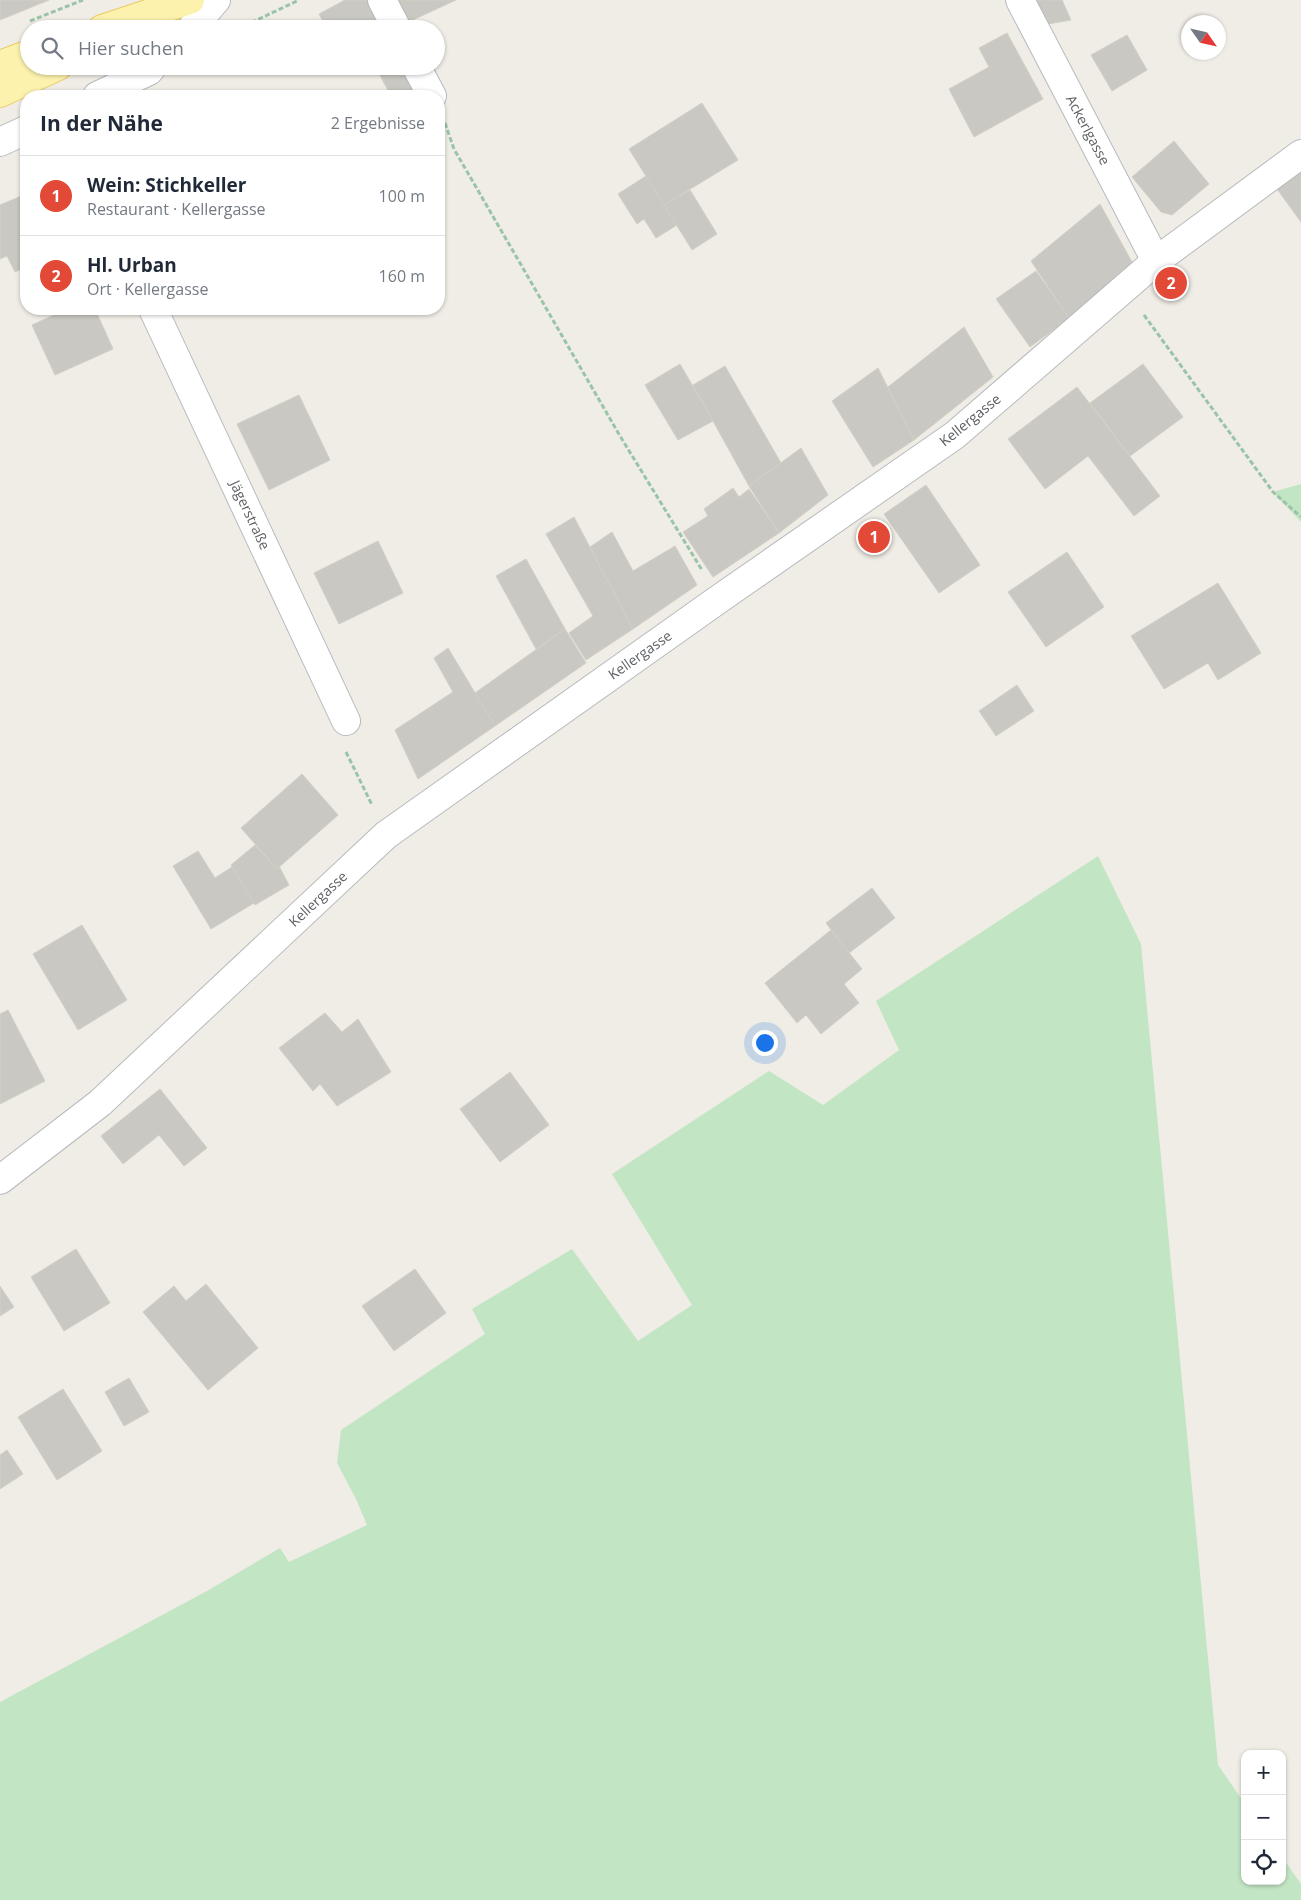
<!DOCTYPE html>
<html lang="de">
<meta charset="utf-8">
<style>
body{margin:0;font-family:"Open Sans",sans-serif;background:#f6f6f7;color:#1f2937}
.controls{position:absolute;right:15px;bottom:15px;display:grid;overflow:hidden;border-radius:10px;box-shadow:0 1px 4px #0004}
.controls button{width:45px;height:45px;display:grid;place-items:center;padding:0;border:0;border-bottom:1px solid #e0e1e3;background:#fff;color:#1f2937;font:25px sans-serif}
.compass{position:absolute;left:1181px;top:15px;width:45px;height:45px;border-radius:50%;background:#fff;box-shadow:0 1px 4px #0004;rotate:124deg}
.you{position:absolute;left:764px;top:1042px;width:18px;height:18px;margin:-12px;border:4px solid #fff;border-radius:50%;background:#1a73e8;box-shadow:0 0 0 8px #1a73e833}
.badge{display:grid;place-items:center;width:32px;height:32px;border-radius:50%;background:#e34937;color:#fff;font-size:16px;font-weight:700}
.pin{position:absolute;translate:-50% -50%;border:2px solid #fff;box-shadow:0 1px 5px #0006}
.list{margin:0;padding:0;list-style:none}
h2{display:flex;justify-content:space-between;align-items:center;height:65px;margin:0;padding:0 20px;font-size:21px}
h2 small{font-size:16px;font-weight:400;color:#747a83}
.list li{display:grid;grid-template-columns:32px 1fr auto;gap:15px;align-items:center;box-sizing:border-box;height:80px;padding:0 20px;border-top:1px solid #e0e1e3}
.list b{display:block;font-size:19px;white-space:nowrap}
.list p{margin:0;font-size:16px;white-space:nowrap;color:#747a83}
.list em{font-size:16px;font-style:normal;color:#747a83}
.icon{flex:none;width:28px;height:28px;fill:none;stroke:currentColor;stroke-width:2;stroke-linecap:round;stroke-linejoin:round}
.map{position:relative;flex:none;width:1301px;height:1900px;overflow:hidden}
.search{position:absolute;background:#fff;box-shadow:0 1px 4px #0004;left:20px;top:20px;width:425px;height:55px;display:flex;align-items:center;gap:12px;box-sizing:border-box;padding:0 18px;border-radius:28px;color:#747a83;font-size:19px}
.panel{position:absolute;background:#fff;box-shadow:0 1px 4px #0004;left:20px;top:90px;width:425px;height:225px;border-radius:20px}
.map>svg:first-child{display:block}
.green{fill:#c2e5c4}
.building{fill:#cac8c2;stroke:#d3cfc3}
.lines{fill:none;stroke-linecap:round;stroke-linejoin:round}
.minor-casing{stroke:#b7babe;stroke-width:30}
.major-casing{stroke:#ecc960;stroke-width:30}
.path{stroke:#9ac4a7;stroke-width:3;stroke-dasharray:5 2.5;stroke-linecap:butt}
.minor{stroke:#fff;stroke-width:28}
.major{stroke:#fcf2ad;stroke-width:28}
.labels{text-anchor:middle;stroke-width:4.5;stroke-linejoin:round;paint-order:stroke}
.street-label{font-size:14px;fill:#5d6065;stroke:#fff}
</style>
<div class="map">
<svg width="1301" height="1900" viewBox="0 0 1301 1900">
<rect width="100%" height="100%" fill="#efede5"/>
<g class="green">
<polygon points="1301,484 1301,522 1273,492"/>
<polygon points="1098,856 1141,944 1218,1765 1245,1804 1245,1881 1282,1881 1282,1857 1301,1884 1301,1900 0,1900 0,1702 207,1591 280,1548 289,1562 367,1525 356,1499 337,1463 341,1430 485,1334 472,1309 572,1249 638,1341 692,1305 612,1174 769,1071 823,1105 899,1050 876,1001"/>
</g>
<g class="building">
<polygon points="0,0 49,0 0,20"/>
<polygon points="345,0 368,0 383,29 327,29 319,14"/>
<polygon points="393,0 456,0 404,24"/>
<polygon points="1029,0 1062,0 1071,20 1042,25"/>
<polygon points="1007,33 1043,99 974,137 949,89 989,67 979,48"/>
<polygon points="1127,35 1147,70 1112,91 1091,55"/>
<polygon points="375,66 403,66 419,96 391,96"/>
<polygon points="702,103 738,160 664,205 629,149"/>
<polygon points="1174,141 1209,184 1172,215 1161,212 1132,177"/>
<polygon points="1301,172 1301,222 1277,189"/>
<polygon points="646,176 677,225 656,238 644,219 637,224 618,194"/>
<polygon points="690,190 717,234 692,250 664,205"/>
<polygon points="26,194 26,267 15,272 7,256 0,259 0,205"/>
<polygon points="1100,204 1133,264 1069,318 1031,261"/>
<polygon points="1036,271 1069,318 1030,347 996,299"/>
<polygon points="67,309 95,309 113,349 55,375 32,325"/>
<polygon points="964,327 993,377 914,440 888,387"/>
<polygon points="680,364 713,421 678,440 645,385"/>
<polygon points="1143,364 1183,417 1130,456 1090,403"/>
<polygon points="725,366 781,463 749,486 693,385"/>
<polygon points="878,368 914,440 873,467 832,401"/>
<polygon points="1077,387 1160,496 1134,516 1088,456 1045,489 1008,439"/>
<polygon points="299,395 330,460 269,490 237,424"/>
<polygon points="801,448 828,495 779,533 749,486"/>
<polygon points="926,485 980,565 939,593 884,514"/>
<polygon points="733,488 739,497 749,489 779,533 713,577 683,532 708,516 704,509"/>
<polygon points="574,517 633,629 586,660 569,633 593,616 546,534"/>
<polygon points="612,532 633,571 675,546 697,585 633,629 590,547"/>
<polygon points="378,541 403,593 339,624 314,573"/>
<polygon points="1067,552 1104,607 1046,647 1008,592"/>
<polygon points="526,559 565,629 536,649 496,576"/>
<polygon points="1218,583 1261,653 1218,680 1208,663 1164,689 1131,636"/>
<polygon points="565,629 586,663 495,726 475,693"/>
<polygon points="448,648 495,726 418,779 395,730 453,692 434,658"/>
<polygon points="1017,685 1034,711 996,736 979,711"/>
<polygon points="302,774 338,815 277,869 241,828"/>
<polygon points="255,845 277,869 279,866 289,885 255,905 231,865"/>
<polygon points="198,851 215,878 232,867 254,903 211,929 173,866"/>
<polygon points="872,888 895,918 849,953 826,923"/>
<polygon points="82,925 127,1000 78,1030 33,954"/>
<polygon points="831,930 862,969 844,984 859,1003 821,1034 806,1015 797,1023 765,983"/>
<polygon points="8,1010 45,1081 0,1104 0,1014"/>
<polygon points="325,1013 342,1032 358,1019 391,1072 337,1106 320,1084 313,1091 279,1048"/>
<polygon points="510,1072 549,1125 500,1162 460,1109"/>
<polygon points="160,1089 207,1148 184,1166 159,1135 123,1164 101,1136"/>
<polygon points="76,1249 110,1303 64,1331 31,1277"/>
<polygon points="415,1269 446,1313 394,1351 362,1306"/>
<polygon points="206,1284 258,1348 208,1390 143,1312 174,1286 186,1301"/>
<polygon points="0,1286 14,1307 0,1316"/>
<polygon points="129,1378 149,1412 124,1426 105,1392"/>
<polygon points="63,1389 102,1451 57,1480 18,1417"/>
<polygon points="7,1450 23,1474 0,1489 0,1455"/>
</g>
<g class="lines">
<defs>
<g id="minor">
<polyline points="382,0 397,29"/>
<polyline points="1020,0 1156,261"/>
<polyline points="191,29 216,0"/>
<polyline points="416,66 432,96"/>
<polyline points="97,96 149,71 153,66"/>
<polyline points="0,142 26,130"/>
<polyline points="153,309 346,721"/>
<polyline points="0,1180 100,1103 386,835 719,599 955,435 1156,261 1301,154"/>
</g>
<g id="major">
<polyline points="102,29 190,0"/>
<polyline points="0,65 29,54"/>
<polyline points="0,93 58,66"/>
</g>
</defs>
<use href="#minor" class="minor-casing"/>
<use href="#major" class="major-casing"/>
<g class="path">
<polyline points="30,21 83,0"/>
<polyline points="238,29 299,0"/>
<polyline points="445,123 454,149 620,436 702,570"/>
<polyline points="1144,315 1273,492 1301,517"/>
<polyline points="346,752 372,805"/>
</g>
<use href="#minor" class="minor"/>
<use href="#major" class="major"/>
</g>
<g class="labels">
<g class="street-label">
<text transform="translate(1088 130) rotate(62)" y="5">Ackerlgasse</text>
<text transform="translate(970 420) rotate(-39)" y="5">Kellergasse</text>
<text transform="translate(250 515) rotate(65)" y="5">Jägerstraße</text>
<text transform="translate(640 655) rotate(-35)" y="5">Kellergasse</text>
<text transform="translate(318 899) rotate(-43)" y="5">Kellergasse</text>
</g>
</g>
</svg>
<div class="controls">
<button>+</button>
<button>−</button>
<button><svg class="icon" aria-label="locate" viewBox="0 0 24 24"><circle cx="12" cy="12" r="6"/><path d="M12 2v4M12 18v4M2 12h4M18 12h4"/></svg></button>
</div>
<svg class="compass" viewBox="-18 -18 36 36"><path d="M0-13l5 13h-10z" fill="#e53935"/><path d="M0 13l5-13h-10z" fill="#747a83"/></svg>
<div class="you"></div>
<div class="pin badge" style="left:874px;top:537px">1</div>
<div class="pin badge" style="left:1171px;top:283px">2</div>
<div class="search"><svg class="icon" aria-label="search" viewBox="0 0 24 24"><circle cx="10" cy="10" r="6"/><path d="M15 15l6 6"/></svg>Hier suchen</div>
<section class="panel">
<h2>In der Nähe<small>2 Ergebnisse</small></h2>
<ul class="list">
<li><span class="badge">1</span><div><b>Wein: Stichkeller</b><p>Restaurant · Kellergasse</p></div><em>100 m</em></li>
<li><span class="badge">2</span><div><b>Hl. Urban</b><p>Ort · Kellergasse</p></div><em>160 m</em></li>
</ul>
</section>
</div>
